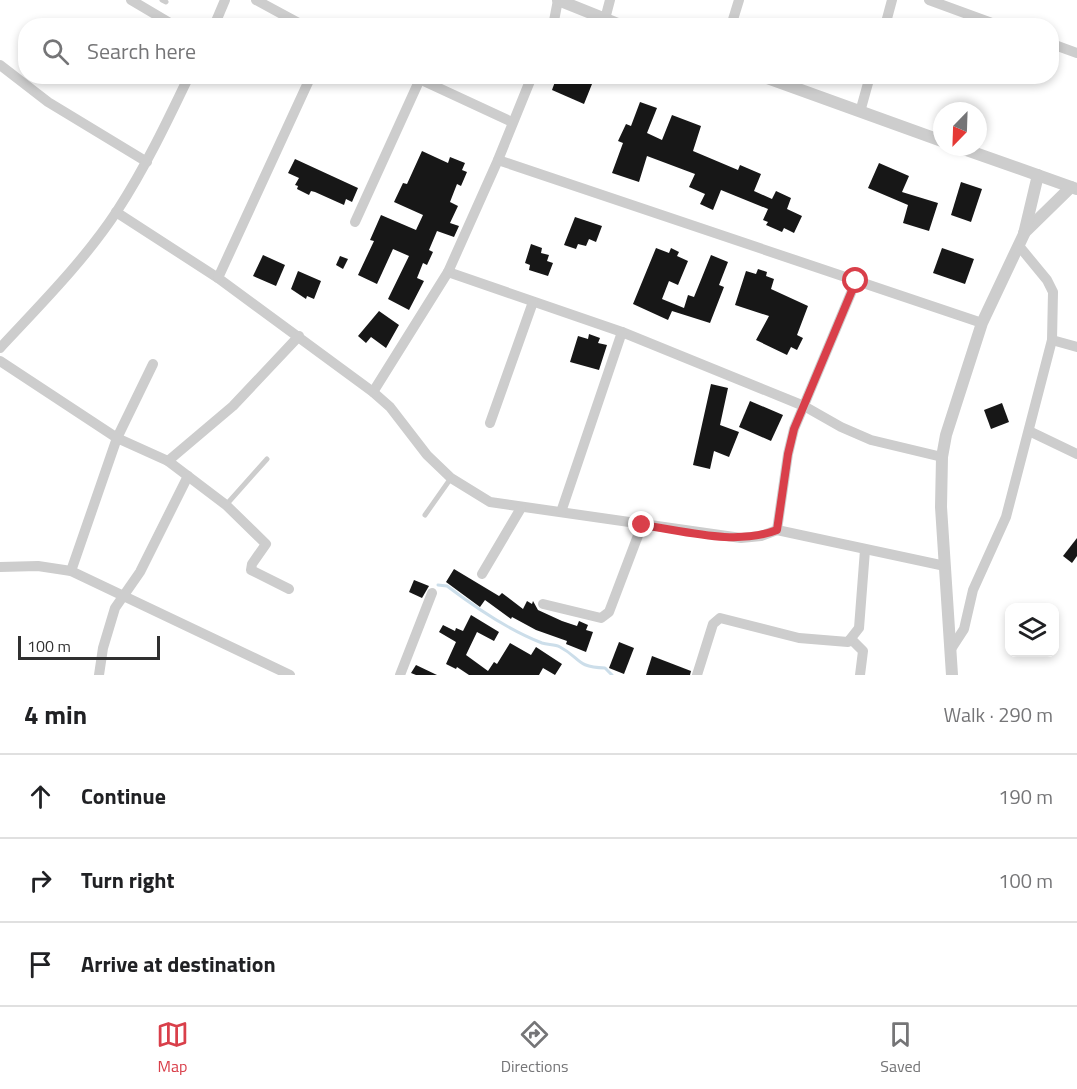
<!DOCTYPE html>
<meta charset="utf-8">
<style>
body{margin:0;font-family:"Titillium Web",sans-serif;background:#f2f2f2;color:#202124}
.controls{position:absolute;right:18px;bottom:18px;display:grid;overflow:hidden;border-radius:12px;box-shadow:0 3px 9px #0003}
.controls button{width:54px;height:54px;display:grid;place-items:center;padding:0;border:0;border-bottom:2px solid #e0e0e0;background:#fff;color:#202124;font:30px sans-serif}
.compass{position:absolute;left:933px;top:102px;width:54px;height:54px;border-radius:50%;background:#fff;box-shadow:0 3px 9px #0003;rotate:203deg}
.scale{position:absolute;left:18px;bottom:15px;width:142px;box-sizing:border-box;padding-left:6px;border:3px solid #303030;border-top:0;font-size:16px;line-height:21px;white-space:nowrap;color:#303030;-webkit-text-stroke:4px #fff;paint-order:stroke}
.stop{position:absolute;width:18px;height:18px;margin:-14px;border:4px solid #d93f4a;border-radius:50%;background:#fff}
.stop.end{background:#d93f4a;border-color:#fff;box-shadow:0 2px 6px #0008}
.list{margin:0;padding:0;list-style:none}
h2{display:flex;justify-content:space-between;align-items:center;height:78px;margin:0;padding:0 24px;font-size:26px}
h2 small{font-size:20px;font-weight:400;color:#757577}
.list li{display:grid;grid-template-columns:39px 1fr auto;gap:18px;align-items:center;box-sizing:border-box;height:84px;padding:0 24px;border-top:2px solid #e0e0e0}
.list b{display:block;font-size:22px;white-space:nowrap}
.list em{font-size:20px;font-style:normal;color:#757577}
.icon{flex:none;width:33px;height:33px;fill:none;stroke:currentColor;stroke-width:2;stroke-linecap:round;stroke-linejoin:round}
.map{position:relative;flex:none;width:1077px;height:675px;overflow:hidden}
.search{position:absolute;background:#fff;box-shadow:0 3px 9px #0003;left:18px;right:18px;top:18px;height:66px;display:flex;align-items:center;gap:15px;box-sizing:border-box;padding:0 21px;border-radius:24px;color:#757577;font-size:22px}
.sheet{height:330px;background:#fff}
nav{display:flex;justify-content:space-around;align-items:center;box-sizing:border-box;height:84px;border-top:2px solid #e0e0e0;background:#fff;font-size:16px;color:#757577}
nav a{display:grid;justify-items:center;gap:3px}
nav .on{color:#d93f4a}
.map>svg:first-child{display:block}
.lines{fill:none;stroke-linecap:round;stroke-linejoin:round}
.stream{stroke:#ccdeea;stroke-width:3}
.building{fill:#171717}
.service{stroke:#cdcdcd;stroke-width:5}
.minor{stroke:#cdcdcd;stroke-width:10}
.tertiary{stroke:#cdcdcd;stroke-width:12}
.route{stroke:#d93f4a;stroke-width:8}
</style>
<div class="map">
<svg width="1077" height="675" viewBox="0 0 1077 675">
<rect width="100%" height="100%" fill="#fff"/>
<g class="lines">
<path class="stream" d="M438,585L447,586C476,608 508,630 542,643C548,645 555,644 560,647C581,658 575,667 605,668L612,675"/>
</g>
<g class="building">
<polygon points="557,76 575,76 592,84 584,104 552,90"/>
<polygon points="640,102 657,108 647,133 662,140 672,115 701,126 693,151 738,170 740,165 761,174 754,191 772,199 776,191 791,198 787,209 802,216 794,233 784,228 782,232 766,225 768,222 763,220 768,209 721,190 713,210 700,204 705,194 689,187 695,174 647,156 639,182 612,173 623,143 618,141 626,124 631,126"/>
<polygon points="422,151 448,163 450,157 465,163 462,170 467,172 461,186 457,184 450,202 458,206 450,223 459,226 454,237 437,231 429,250 433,252 427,265 423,263 417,278 424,281 409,310 388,299 409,256 393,249 377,284 358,275 374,241 370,240 381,215 416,230 423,215 394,202 403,183 407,184"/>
<polygon points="295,159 358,188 352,202 346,199 344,205 315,192 311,191 309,195 297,189 298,186 295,185 299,178 288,173"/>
<polygon points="879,163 909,176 902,192 938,203 929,231 903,223 908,205 868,188"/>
<polygon points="961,182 982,189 971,222 951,215"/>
<polygon points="575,217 602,226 596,242 589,239 586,246 578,244 576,249 564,245"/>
<polygon points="531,244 542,248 541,253 549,255 547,261 553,263 548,276 529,270 530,265 525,263"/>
<polygon points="656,248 669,253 671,248 679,252 677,256 688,261 678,285 669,281 662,299 684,308 688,295 694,297 711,255 728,262 719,285 724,287 710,323 672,311 668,320 633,304"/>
<polygon points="942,248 974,259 965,284 933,273"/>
<polygon points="263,255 285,265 276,286 253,276"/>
<polygon points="340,256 348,259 343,269 336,265"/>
<polygon points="758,269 767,272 766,276 774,279 771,289 808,306 797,335 803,338 797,350 791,347 787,355 756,340 769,316 735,305 746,271 756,274"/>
<polygon points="298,271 321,281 314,299 307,296 306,299 291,289"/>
<polygon points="379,311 399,325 386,348 371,337 366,343 358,336"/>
<polygon points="589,334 600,338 598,343 607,345 599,370 570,362 578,336 588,339"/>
<polygon points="711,384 728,388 720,425 739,432 729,457 714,451 710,469 693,465"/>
<polygon points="750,401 783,415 771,441 739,427"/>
<polygon points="1002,403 1009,422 991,429 984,410"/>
<polygon points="1077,538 1077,556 1072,563 1063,556"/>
<polygon points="454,569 499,596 502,593 523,609 527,601 532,604 533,601 538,610 562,621 577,626 579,621 588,625 586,630 593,632 586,652 566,644 567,641 536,630 512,617 511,619 485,600 480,607 446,582"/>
<polygon points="414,580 429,586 422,598 409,592"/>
<polygon points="471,615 499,632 494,641 477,632 466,655 488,671 494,662 497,664 510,643 531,655 536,647 562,664 555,675 543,668 539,675 469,675 457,667 456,669 446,664 456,642 439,632 443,625 455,631 456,628 463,631"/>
<polygon points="619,642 634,648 624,674 609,668"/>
<polygon points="652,656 691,671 690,675 646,675"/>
<polygon points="416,665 437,675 416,675 411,673"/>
</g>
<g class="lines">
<g class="service">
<polyline points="162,0 166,2"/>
<polyline points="226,505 267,459"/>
<polyline points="425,515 451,478"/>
</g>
<g class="minor">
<polyline points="131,0 175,26"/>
<polyline points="256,0 304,26"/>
<polyline points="929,0 1000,26"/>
<polyline points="605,19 610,0"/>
<polyline points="214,26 225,0"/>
<polyline points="553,26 558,0"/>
<polyline points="731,26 739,0"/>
<polyline points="885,26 892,0"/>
<polyline points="1052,44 1077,53"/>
<polyline points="0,65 48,102 147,162"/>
<polyline points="415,77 512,122"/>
<polyline points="860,112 870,76"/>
<polyline points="498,160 982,323"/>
<polyline points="116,212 218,278 373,392 390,407 427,455 451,478 490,502 741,538 761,536 777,530 945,566"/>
<polyline points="355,222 420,79"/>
<polyline points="448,272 622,332 804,406 841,427 871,440 942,457"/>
<polyline points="218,278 311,76"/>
<polyline points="1052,340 1077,347"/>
<path d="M0,348C41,304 84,261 117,211C145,168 167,122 189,76"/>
<polyline points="0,361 117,438 168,461 226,505 266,544 252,564 251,570 289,589"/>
<polyline points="373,392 448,272 498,160 532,76"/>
<polyline points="490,423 533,302"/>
<polyline points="1029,431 1077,454"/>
<polyline points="168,461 233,406 299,336"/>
<polyline points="561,512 622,332"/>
<polyline points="777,530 788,454 794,429 856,281"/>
<polyline points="0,567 38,566 71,571 290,675"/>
<polyline points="71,571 117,438 153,364"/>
<polyline points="482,574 521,508"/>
<polyline points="543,604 601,618 609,612 642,525"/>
<polyline points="851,639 863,651 860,675"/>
<polyline points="951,649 964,629 973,590 1006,517 1052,340 1053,292 1047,280 1019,246"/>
<polyline points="99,675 103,648 115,608 140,572 188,476"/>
<polyline points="400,675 432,593"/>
<polyline points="697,675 713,624 720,618 799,638 848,642 859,628 865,550"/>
</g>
<g class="tertiary">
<polyline points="558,0 623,26"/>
<polyline points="762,76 942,141"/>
<polyline points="958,147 1077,189"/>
<polyline points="1024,233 1071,187"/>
<polyline points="952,675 941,507 942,457 946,435 982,323 1024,234 1038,175"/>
</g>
</g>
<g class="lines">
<path class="route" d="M642,525C685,531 736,546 777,530L788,454L794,429L856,281"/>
</g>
</svg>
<div class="controls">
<button><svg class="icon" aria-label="layers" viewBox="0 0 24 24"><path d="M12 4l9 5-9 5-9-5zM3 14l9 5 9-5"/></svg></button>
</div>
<svg class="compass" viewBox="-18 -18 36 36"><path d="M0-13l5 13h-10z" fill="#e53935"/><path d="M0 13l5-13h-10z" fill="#757577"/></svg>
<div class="scale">100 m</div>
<div class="stop" style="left:856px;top:281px"></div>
<div class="stop end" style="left:642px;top:525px"></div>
<div class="search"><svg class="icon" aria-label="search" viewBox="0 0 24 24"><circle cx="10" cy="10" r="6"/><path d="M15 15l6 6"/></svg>Search here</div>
</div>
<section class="sheet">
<h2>4 min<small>Walk · 290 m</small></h2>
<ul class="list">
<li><svg class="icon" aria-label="ahead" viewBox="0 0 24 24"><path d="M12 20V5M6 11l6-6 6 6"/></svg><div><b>Continue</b></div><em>190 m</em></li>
<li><svg class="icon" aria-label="right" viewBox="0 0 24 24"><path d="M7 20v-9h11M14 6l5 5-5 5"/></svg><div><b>Turn right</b></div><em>100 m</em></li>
<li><svg class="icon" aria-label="arrive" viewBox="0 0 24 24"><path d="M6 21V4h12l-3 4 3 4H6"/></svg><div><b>Arrive at destination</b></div></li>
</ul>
</section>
<nav>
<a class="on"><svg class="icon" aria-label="map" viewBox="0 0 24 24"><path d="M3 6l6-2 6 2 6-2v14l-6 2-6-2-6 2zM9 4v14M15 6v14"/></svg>Map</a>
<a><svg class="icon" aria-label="directions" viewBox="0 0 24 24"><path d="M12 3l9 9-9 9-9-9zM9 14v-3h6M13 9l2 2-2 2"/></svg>Directions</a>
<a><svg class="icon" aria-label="saved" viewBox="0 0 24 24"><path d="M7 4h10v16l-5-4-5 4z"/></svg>Saved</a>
</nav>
